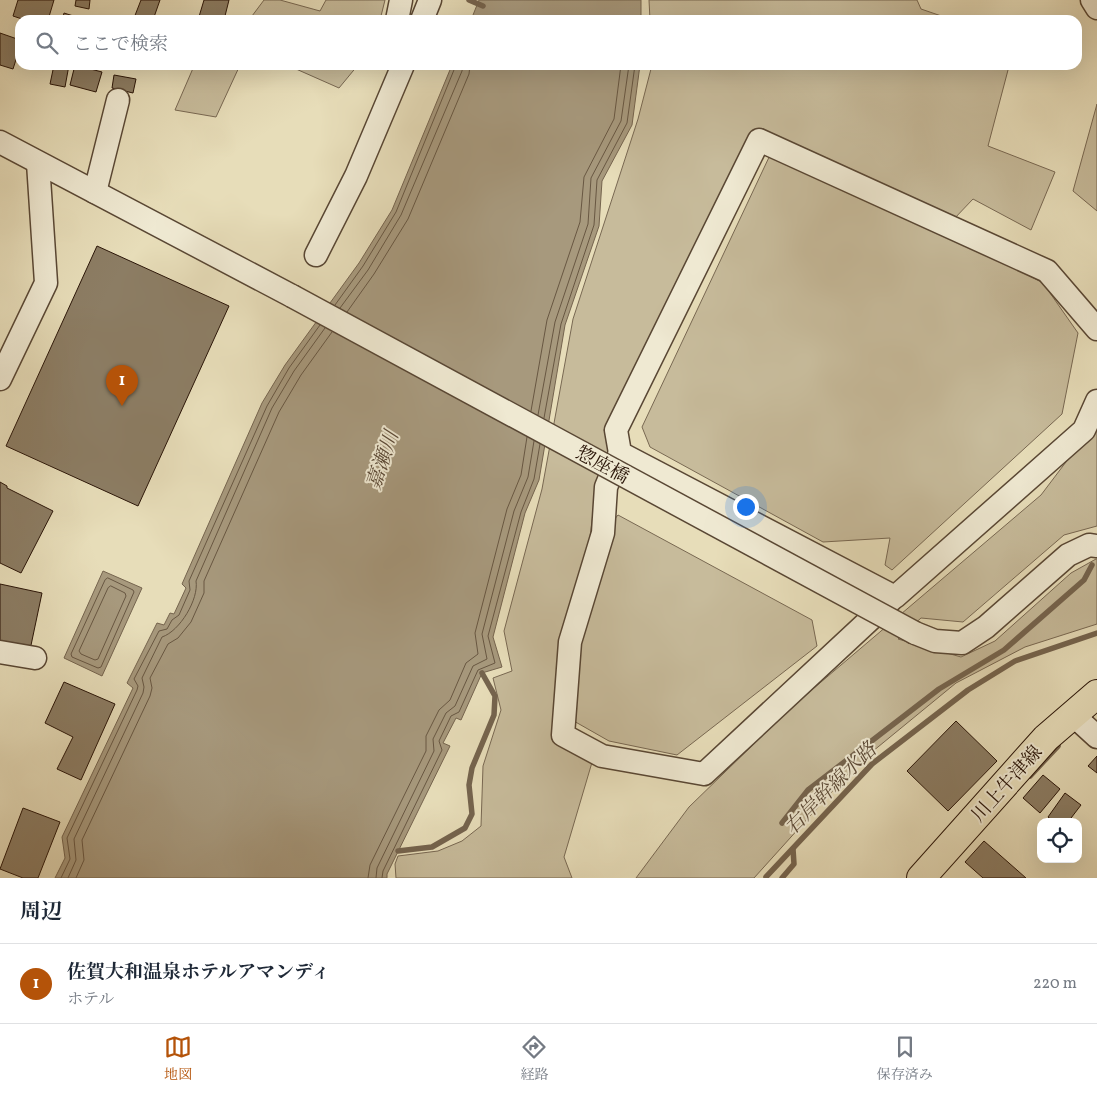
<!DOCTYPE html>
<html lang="ja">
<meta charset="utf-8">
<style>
body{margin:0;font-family:Vollkorn,"Noto Serif JP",serif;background:#f2f2f3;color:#1f2937}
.controls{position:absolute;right:15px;bottom:15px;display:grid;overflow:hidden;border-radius:10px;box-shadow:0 5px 20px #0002}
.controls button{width:45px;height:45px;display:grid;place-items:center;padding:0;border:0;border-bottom:1px solid #e0e1e3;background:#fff;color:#1f2937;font:25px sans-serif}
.you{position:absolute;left:745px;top:506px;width:18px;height:18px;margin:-12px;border:4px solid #fff;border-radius:50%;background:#1a73e8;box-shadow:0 0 0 8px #1a73e833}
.badge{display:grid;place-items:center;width:32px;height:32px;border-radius:50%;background:#b45309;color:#fff;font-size:16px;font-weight:700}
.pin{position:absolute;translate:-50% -41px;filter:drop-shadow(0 1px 2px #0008)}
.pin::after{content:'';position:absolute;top:26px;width:18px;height:15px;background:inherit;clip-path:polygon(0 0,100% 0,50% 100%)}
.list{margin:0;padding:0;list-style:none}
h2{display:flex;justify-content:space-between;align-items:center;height:65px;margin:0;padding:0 20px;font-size:21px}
h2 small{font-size:16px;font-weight:400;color:#747a83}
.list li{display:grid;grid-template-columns:32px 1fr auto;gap:15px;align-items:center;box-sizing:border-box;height:80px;padding:0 20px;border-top:1px solid #e0e1e3}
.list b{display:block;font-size:19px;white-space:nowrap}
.list p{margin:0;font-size:16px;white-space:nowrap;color:#747a83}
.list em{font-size:16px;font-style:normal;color:#747a83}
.icon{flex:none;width:28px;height:28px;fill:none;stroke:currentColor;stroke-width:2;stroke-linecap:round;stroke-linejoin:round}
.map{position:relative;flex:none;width:1097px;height:878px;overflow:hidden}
.search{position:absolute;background:#fff;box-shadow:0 5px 20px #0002;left:15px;right:15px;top:15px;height:55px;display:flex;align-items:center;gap:12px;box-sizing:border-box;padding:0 18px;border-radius:15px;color:#747a83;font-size:19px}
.sheet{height:145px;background:#fff}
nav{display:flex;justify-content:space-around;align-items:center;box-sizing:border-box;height:70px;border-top:1px solid #e0e1e3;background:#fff;font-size:14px;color:#747a83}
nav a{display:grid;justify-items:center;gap:2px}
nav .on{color:#b45309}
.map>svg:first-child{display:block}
.green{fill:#c7bb9b;stroke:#786852}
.water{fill:#a7997d;stroke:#75644e}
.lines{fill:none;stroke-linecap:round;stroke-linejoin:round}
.shore{stroke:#685742;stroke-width:1}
.stream{stroke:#75644e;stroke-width:5.5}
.building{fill:#8c7d64;stroke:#2a1508}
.minor-casing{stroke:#594734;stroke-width:25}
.major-casing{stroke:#2a1508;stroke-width:30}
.minor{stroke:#efe9d2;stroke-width:22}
.major{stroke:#e7ddb9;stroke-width:28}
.minor-bridge-casing{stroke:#594734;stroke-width:25;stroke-linecap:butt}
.minor-bridge{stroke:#efe9d2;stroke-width:22}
.labels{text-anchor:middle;stroke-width:4;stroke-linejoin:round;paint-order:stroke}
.street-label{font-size:19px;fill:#2a1508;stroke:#efe9d2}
.water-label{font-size:20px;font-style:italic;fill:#5c4a37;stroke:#efe9d2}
</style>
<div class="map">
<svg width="1097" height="878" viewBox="0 0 1097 878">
<rect width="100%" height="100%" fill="#e7ddb9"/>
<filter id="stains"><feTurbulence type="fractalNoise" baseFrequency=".004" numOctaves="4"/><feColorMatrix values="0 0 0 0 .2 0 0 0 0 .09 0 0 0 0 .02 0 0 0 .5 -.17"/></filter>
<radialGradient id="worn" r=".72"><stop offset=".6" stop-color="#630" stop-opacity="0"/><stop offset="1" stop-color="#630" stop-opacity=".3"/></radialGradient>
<g class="green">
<polygon points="264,0 280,0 320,11 326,0 385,0 380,20 249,20"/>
<polygon points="649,0 917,0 921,9 953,20 650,20"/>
<polygon points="196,65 240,65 216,117 175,110 194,66"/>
<polygon points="287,65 358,65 339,88"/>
<polygon points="652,65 1007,65 1008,70 988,146 1055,172 1031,230 973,199 953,220 755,131 604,430 613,453 596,489 590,537 556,736 593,759 564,857 572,878 396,878 395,864 398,856 438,851 462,841 481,826 483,766 501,710 493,678 512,671 504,631 542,489 573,319 638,119"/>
<polygon points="1097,104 1097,211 1073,191"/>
<polygon points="771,153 1015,268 1043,283 1078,333 1062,414 892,570 885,565 890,538 823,542 650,447 642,427"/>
<polygon points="1097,421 1097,526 1064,535 963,622 921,618 898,639 961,657 995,641 1071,573 1096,559 1097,559 1097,624 1025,647 956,683 856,765 754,878 636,878 689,807 794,705 1041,495"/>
<polygon points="618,515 812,620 817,646 677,755 609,741 565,716 603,533"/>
</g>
<g class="water">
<polygon points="479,0 641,0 641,20 471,20"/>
<polygon points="452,65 640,65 632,125 602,181 599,226 565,325 539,480 525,513 493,637 502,667 482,673 461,720 456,718 443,743 450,746 387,874 387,878 55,878 65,858 62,837 133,688 127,683 157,623 164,625 170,613 174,614 186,588 182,584 262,403 285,365 359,263 392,210"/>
<polygon points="103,571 142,588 102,676 64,658"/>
</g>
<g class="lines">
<g class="shore">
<polyline points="335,305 363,266 396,212 456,65"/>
<polyline points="340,308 368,270 401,215 462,71 463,65"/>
<polyline points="347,312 374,274 408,219 469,74 470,65"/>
<polyline points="531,411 547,320 580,222 584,177 614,119 621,65"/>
<polyline points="538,415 555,322 588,224 591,178 621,121 629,65"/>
<polyline points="544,418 561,324 594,225 597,180 627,123 635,65"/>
<polygon points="108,578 133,590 134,592 101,667 98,668 72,657 71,654 105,580"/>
<polygon points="111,586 125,593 126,596 98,659 95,660 81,654 79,651 108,588"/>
<polyline points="61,878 70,859 67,838 137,690 138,686 134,679 159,631 167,629 172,620 179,615 190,590 189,581 267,406 289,368 320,325"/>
<path d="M68,878L76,860L74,839L143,693L144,687L142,678L162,637C180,631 199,599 196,581L272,408L294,371L325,328"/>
<polyline points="76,878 84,860 82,840 150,696 152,688 150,678 168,644 178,638 191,622 204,593 204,581 279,412 301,375 332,332"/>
<polyline points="368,878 370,865 426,751 426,736 439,710 450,700 466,663 478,654 475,633 507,509 521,475 527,437"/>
<polyline points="376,878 377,868 434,751 433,739 446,713 455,706 473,666 487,659 482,634 514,511 528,477 534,441"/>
<polyline points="382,878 383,871 442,750 439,741 451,716 459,712 478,670 495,663 488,636 521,512 534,479 540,444"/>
</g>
<g class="stream">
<polyline points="469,0 483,6"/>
<polyline points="1030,776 1058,746"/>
<polyline points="782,823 808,790 939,689 1004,650 1084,580 1092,565"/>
<polyline points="398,851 432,847 465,828 472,814 469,785 472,768 494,715 495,696 482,673"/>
<polyline points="766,877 872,764 968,690 1015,661 1097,633"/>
<polyline points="782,878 794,864 793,849"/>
</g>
</g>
<g class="building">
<polygon points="18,0 54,0 48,20 25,20 13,16"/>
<polygon points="76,0 90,0 89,9 75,6"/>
<polygon points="141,0 160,0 153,20 139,20 134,18"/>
<polygon points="204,0 229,0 224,20 198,20"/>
<polygon points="64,13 86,20 62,20"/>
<polygon points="0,33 20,40 20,47 13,69 0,65"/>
<polygon points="54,65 69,65 65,87 50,84"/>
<polygon points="75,65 102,72 96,92 70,85"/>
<polygon points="114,75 136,79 133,93 112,88"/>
<polygon points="97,246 229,306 138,506 6,446"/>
<polygon points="0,482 7,486 7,488 53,511 21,573 0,563"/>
<polygon points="0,584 42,593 30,650 0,643"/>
<polygon points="64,682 115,704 81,780 57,769 73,737 45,723"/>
<polygon points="956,721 997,761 948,811 907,771"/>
<polygon points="1097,756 1097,773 1088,766"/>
<polygon points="1043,775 1060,789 1040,813 1023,798"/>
<polygon points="1065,793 1081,805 1068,822 1054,822 1048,817"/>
<polygon points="23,808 60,822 38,878 23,878 0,869"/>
<polygon points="984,841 1026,878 983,878 965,862"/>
</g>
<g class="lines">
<defs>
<g id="minor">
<polyline points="1092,0 1097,8"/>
<polyline points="397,20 401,0"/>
<polyline points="422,20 430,0"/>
<polyline points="0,142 292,296"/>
<polyline points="95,192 118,100"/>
<polyline points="316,255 356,176 403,65"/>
<polyline points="1097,329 1047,271 759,140 616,430 620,453 895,597 1084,430 1097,401"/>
<polyline points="0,379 46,283 38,163"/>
<polyline points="620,453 606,487 603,533 570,642 563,735 602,756 704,774 891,600"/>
<polyline points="915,633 935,641 962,643 986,627 1068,555 1089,545 1097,546"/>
<polyline points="0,652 35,658"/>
<polyline points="1073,715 1097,737"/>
</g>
<polyline id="major" points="921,878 1046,738 1097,694"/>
</defs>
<use href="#minor" class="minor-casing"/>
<use href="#major" class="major-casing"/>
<use href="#minor" class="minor"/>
<use href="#major" class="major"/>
<defs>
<polyline id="minor-bridge" points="292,296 915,633"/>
</defs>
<use href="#minor-bridge" class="minor-bridge-casing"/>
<use href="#minor-bridge" class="minor-bridge"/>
</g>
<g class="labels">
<g class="street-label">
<text transform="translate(603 464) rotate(28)" y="7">惣座橋</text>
<text transform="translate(1006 783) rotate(-48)" y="7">川上牛津線</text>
</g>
<g class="water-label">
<text transform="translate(382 460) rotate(-71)" y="7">嘉瀬川</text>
<text transform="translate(830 788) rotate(-45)" y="7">右岸幹線水路</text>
</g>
</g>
<rect width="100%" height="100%" filter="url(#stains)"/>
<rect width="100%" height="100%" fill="url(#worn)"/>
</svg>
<div class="controls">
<button><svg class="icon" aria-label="locate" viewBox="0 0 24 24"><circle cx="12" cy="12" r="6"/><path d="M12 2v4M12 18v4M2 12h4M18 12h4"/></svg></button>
</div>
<div class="you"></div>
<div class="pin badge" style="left:122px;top:406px">1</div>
<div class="search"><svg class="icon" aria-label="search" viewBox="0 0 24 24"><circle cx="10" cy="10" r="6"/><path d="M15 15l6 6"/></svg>ここで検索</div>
</div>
<section class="sheet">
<h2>周辺<small></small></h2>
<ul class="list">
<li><span class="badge">1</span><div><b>佐賀大和温泉ホテルアマンディ</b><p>ホテル</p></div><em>220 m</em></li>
</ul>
</section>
<nav>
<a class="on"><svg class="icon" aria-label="map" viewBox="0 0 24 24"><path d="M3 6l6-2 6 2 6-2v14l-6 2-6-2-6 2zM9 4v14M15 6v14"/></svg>地図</a>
<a><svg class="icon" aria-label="directions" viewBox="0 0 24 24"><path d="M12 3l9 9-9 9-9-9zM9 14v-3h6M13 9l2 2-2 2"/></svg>経路</a>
<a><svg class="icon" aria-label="saved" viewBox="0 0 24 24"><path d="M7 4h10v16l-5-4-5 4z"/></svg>保存済み</a>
</nav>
